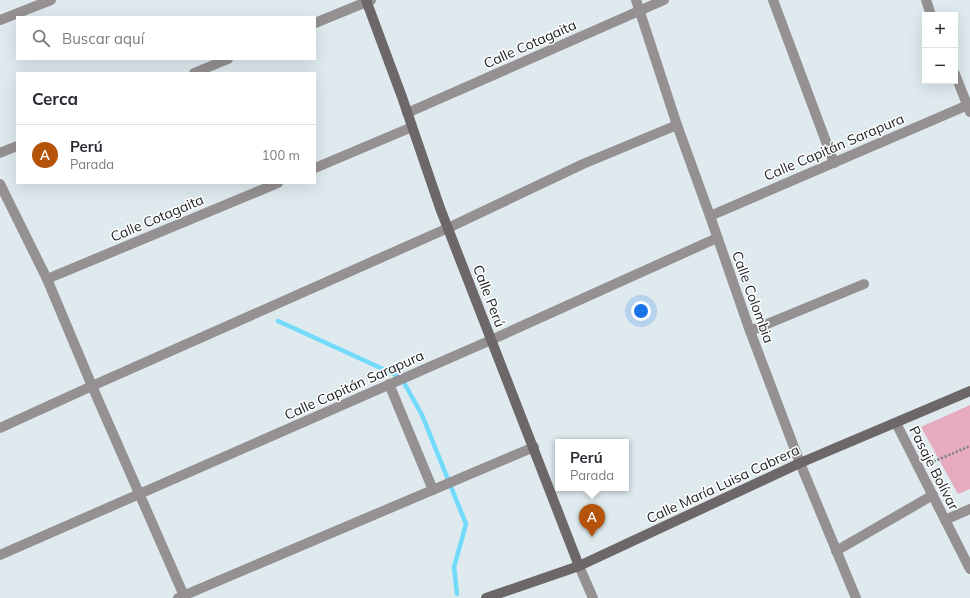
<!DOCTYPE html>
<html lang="es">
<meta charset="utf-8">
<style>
body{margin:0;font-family:Mulish,sans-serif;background:#f2f2f3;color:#2b2b33}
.controls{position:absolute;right:12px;top:12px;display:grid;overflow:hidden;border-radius:0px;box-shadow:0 4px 16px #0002}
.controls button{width:36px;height:36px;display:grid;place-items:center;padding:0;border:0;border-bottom:1px solid #e1e1e2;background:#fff;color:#2b2b33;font:20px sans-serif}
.you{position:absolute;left:641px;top:311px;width:14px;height:14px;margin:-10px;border:3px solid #fff;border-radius:50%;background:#1a73e8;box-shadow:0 0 0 6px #1a73e833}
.badge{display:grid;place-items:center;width:26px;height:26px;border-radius:50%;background:#b45309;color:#fff;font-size:13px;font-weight:700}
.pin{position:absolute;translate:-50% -33px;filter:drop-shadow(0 1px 2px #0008)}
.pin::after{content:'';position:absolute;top:21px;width:14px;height:12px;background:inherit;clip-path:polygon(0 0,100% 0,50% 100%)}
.popup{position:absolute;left:555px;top:439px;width:74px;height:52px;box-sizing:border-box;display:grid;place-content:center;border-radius:0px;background:#fff;filter:drop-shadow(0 1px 3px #0005);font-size:13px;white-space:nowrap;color:#7c7c81}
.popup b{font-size:15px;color:#2b2b33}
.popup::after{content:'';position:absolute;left:50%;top:100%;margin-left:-8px;border:8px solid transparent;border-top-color:#fff}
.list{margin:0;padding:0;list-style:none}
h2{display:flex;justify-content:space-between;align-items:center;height:52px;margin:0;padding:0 16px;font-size:17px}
h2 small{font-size:13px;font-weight:400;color:#7c7c81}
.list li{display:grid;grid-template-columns:26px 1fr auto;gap:12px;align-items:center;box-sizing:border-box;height:60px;padding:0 16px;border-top:1px solid #e1e1e2}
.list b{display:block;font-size:15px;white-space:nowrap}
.list p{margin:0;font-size:13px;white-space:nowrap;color:#7c7c81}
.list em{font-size:13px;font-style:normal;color:#7c7c81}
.icon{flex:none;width:22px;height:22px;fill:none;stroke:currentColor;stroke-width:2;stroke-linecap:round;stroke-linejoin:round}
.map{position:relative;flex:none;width:970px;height:598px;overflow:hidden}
.search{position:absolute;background:#fff;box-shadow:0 4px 16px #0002;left:16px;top:16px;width:300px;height:44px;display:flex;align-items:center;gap:10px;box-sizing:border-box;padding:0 14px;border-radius:0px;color:#7c7c81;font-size:15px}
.panel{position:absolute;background:#fff;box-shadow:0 4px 16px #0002;left:16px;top:72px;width:300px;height:112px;border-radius:0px}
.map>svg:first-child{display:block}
.green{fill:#e6abbf}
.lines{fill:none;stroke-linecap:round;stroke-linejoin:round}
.stream{stroke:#72dbfb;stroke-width:4.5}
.path{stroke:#798184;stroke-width:2.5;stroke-dasharray:2 2;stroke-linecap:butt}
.street{stroke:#959092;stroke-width:10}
.secondary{stroke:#6e6769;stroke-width:10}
.labels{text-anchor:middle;stroke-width:3;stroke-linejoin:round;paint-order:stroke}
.street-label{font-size:14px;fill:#1c2021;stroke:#fff}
</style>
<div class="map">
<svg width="970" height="598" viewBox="0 0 970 598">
<rect width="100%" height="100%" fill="#deeaee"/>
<polygon class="green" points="970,405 970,489 958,494 921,427"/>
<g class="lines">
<polyline class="stream" points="278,321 394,374 402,379 422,415 466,524 454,567 457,594"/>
<polyline class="path" points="930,463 970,446"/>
<g class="street">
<polyline points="636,0 677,125 710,216 750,331 800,463 856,598"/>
<polyline points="773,0 834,163"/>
<polyline points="926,0 931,15"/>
<polyline points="0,20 51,0"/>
<polyline points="315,23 371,0"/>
<polyline points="194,73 228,59"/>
<polyline points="955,74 970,112"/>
<polyline points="407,113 664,0"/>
<polyline points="0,153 17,146"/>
<polyline points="315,168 412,127"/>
<polyline points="0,184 47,279 92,386 185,598"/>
<polyline points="710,216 970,104"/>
<polyline points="47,279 278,183"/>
<polyline points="750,331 864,284"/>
<polyline points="389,384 433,490"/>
<polyline points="896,423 970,569"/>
<polyline points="0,428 92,386 448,228 583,164 677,125"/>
<polyline points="945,520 970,509"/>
<polyline points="836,551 933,495"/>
<polyline points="0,555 491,340 717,238"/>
<polyline points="579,566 593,598"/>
<polyline points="178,598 534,447"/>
</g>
<g class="secondary">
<polyline points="366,0 402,97 440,208 579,566"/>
<polyline points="486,598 579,566 800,463 970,391"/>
</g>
</g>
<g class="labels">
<g class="street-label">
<text transform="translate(530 44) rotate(-24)" y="5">Calle Cotagaita</text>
<text transform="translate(834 147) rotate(-23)" y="5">Calle Capitán Sarapura</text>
<text transform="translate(157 218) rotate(-23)" y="5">Calle Cotagaita</text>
<text transform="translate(489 296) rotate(69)" y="5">Calle Perú</text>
<text transform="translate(753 297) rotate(70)" y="5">Calle Colombia</text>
<text transform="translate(354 385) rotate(-24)" y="5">Calle Capitán Sarapura</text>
<text transform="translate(934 468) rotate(63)" y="5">Pasaje Bolívar</text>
<text transform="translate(723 484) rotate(-25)" y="5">Calle María Luisa Cabrera</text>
</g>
</g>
</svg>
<div class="controls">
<button>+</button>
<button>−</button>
</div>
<div class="you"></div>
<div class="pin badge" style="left:592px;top:537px">A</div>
<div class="popup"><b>Perú</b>Parada</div>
<div class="search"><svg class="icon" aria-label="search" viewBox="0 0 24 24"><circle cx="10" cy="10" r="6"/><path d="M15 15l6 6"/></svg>Buscar aquí</div>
<section class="panel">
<h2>Cerca<small></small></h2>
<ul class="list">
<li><span class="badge">A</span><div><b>Perú</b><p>Parada</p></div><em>100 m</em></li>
</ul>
</section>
</div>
